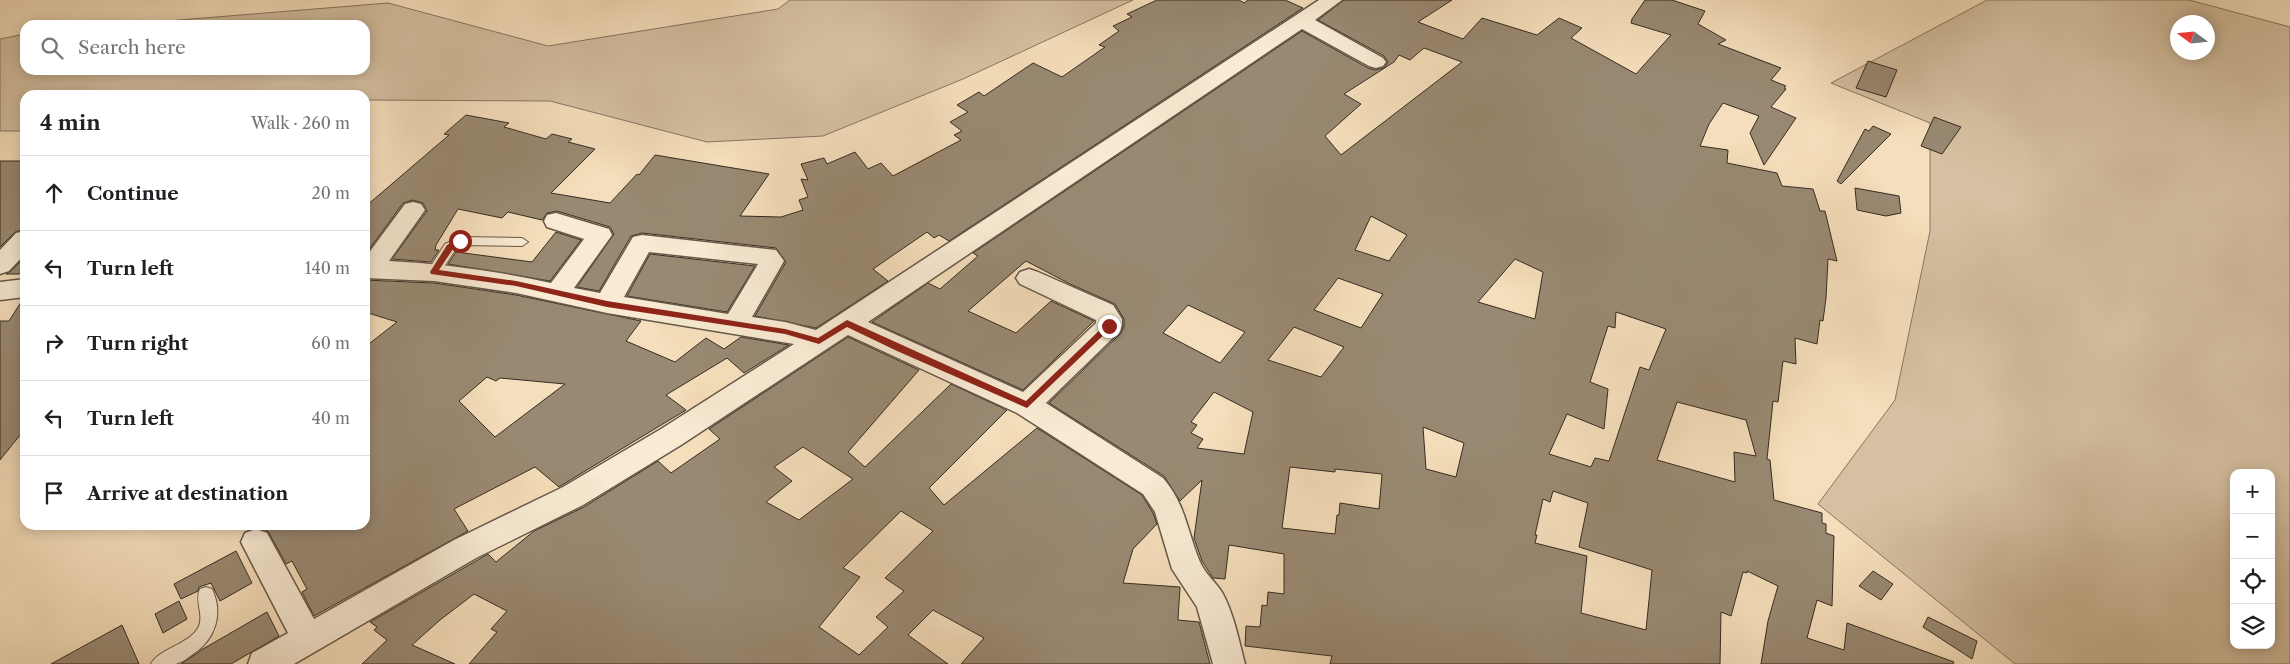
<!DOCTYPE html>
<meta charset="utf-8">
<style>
body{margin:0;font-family:"Libre Caslon Text",serif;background:#f6f6f6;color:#202124}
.controls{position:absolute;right:15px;bottom:15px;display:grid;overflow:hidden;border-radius:10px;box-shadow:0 2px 12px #0003}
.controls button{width:45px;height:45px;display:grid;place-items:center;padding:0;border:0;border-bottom:1px solid #e0e0e0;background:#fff;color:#202124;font:25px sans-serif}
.compass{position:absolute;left:2170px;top:15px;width:45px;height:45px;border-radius:50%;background:#fff;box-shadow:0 2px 12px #0003;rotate:285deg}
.stop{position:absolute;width:15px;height:15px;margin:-11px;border:4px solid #8f2418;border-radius:50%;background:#fff}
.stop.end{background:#8f2418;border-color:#fff;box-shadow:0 1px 5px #0008}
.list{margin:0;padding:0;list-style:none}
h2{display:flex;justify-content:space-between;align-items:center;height:65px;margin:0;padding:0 20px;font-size:21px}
h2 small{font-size:16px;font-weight:400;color:#757577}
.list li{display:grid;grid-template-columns:32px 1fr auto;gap:15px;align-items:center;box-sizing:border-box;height:75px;padding:0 20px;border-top:1px solid #e0e0e0}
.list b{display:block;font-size:19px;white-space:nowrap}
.list em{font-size:16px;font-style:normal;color:#757577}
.icon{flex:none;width:28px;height:28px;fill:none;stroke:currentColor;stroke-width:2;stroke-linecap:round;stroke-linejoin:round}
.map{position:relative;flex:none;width:2290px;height:664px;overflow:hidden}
.search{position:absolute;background:#fff;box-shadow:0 2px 12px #0003;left:20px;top:20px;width:350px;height:55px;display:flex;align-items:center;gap:12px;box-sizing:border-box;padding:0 18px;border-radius:15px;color:#757577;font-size:19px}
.panel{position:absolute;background:#fff;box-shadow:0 2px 12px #0003;left:20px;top:90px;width:350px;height:440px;border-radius:15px}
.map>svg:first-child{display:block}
.green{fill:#d5c0a1;stroke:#867662;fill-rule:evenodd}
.building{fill:#998972;stroke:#362c23;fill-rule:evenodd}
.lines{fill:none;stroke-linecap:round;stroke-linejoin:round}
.service-casing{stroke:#665849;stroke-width:2}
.minor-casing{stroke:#665849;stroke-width:3}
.service{fill:#f8ead3;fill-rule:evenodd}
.minor{fill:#f8ead3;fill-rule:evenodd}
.route{fill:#8f2418}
</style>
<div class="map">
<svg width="2290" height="664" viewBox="0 0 2290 664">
<rect width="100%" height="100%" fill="#f5debb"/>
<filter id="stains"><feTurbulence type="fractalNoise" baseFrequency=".004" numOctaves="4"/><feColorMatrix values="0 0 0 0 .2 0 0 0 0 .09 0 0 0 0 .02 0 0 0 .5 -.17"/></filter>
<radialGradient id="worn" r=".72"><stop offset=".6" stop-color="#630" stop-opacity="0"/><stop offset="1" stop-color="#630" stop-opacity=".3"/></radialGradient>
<g class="green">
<polygon points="790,0 1133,0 963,79 823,136 707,142 550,101 365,100 365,95 25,95 25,131 0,131 0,39 25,34 25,70 365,70 365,25 118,25 388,3 548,46 778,9"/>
<path d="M1987,0H2189L2290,27V664H2015L1818,504L1895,400L1930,231V123L1831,83ZM2178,22H2208V52H2178ZM2234,473H2271V645H2234Z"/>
</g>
<g class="building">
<polygon points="1157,0 1239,0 1244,3 1248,0 1285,0 1303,8 949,241 939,235 934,238 927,232 873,269 888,281 816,328 755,316 786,262 776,248 642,233 631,236 599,291 577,287 614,234 610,227 557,211 547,213 542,220 508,212 502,218 458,209 436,245 435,250 439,250 431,262 392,259 427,211 423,203 413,200 403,203 365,255 365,207 449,135 444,134 466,115 509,123 504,127 546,139 552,134 572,139 568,142 595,149 551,193 610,203 637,174 639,175 655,155 769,174 740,216 781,217 803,210 799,200 808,197 801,179 808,180 801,164 824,158 827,164 855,152 868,169 881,163 893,176 961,140 954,135 962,131 950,122 968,112 957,105 979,92 984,96 1033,63 1062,77 1105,47 1099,45 1119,31 1113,26 1132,17 1127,14"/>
<path d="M1344,0H1452L1418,22L1463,39L1482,18L1537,35L1559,18L1582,28L1571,38L1636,74L1671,35L1631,23L1632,19L1645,0H1672L1705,11L1698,24L1726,40L1718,44L1781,68L1771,80L1786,86L1784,88L1786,89L1771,107L1796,118L1764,165L1750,133L1759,116L1723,103L1709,124L1700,146L1728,150L1727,163L1777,173L1782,186L1813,189L1820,211H1825L1837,261L1828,259L1826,298L1823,321L1820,320L1817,344L1795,338L1796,364L1783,361L1778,402L1773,401L1767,459L1770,460L1774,500L1822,513V523L1826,524V533L1834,536L1832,606L1817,600L1807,638L1844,650L1847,623L1954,662L1953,664H1761L1768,621L1778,586L1747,571V573L1743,572L1731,616L1721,612L1720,664H1330L1332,656L1245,646L1246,626L1260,627L1262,605L1267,606L1268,592L1284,594V554L1229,545L1225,579L1213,578L1202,561L1194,538L1202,480L1180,501L1164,476L1049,403L1120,334L1124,327V319L1115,304L1070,284L1026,261L968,311L1016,333L1051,301L1094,321L1023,390L872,322L928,283L940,289L978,256L973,253L1302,31L1368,68L1375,70L1384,68L1388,62L1384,56L1318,20ZM1424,48L1462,62L1341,155L1325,136L1361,104L1344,94L1394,62L1399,55L1410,60ZM1371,216L1407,235L1389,261L1355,250ZM1515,259L1543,272L1535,319L1478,302ZM1338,278L1383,294L1361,328L1314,310ZM1188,305L1245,332L1220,363L1163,333ZM1616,312L1666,329L1649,370L1640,367L1609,461L1595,458L1591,467L1549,454L1567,414L1604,429L1608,389L1590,382L1608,326L1615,328ZM1294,327L1344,347L1321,377L1268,360ZM1214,392L1253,412L1244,454L1197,448L1203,439L1191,433L1197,425L1191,422ZM1677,402L1746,420L1756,456L1734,452L1735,482L1657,460ZM1423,427L1464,443L1456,477L1426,469ZM1290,467L1335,472V469L1382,474L1379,509L1340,503L1339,515H1337L1335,534L1282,528ZM1553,491L1588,503L1579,547L1652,570L1646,630L1581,613L1587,556L1535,543L1537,535H1535L1543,499L1550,502Z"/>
<polygon points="1868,61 1897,70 1886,97 1856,88"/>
<polygon points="1934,117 1961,127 1942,154 1921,146"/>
<polygon points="1873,126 1891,134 1841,184 1837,181 1865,129 1869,131"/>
<polygon points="0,161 25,161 25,229 15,232 0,247"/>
<polygon points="1855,188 1899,196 1901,213 1886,216 1857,210"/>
<polygon points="556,232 581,240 550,281 448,264 456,252 532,262"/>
<polygon points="650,254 755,266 727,312 627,296"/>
<polygon points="25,257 25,274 6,274 10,272"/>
<path d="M365,280L434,283L516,295L641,321L626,341L675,362L706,338L724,349L741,337L789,345L744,373L727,358L666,395L686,410L562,485L559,487L535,467L454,509L468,531L314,616L302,592L307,589L292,561L286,564L268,531L257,527L250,529L247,525H365V347L397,322L365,312ZM487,377L496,381L500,378L565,384L495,437L459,401Z"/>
<polygon points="23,299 25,299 25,429 0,460 0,321 9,321"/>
<path d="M848,337L919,370L848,452L865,467L951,384L1007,410L929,488L944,505L1037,428L1142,495L1153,513L1157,524L1133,549L1123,583L1180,587L1178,620L1199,622L1210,664H961L984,638L933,610L908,635L948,664H469L497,632L491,629L507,611L474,594L440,620L412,645L455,664H362L387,640L374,630L377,627L370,622L488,554L496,562L534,531L584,507L658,461L671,473L720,439L709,429ZM803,447L853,479L799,520L766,502L792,481L774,467ZM901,511L933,531L885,578L904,591L876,617L888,627L859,655L819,627L860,577L843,568Z"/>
<polygon points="236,551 252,583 220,601 211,583 199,587 198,591 181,599 174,584"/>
<polygon points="1873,571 1893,584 1881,600 1859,586"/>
<polygon points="179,601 187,619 163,633 155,614"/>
<polygon points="267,612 279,636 231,664 181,664 203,649"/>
<polygon points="1928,617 1977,641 1972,659 1923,627"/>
<polygon points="122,625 139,664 51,664"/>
</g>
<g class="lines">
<defs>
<g id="service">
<polygon points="460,237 522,238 528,242 522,246 462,245 455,250 439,275 429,275 427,272 445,244"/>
<path d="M206,587L212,589C224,614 215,640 193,654C188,658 181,663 175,664C168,664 159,664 151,664C158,649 188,645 198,628C205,616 194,601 200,589Z"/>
</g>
<g id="minor">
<path d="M1319,0H1342L1315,20L1383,58L1386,62L1383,66L1376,68L1369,66L1302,29L868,322L1023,392L1096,323V320L1020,284L1016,278L1020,272L1029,269L1038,272L1113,305L1122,319V326L1118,333L1046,403L1163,478C1186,505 1187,531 1200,562C1205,574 1217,583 1223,594C1234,615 1239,641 1245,664H1213L1197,607L1172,569L1155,512L1143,494L1017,413L848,335L681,445L583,505L476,558L294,664H248L252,653L288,633L241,542L245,533L256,529L267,533L314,619L454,540L563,487L661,429L794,344L607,313L516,293L434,281L365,278V258L405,204L413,202L421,204L425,210L389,261C444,264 497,271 551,283L584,239L547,227L544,221L547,215L556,213L609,229L612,235L574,288L600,293L633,237L642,235L776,250L784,261L752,317L785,322L816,330ZM649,252L758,264L728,314L624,297Z"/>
<polygon points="25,231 25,254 9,271 0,274 0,250 16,233"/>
<polygon points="25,279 25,297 0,300 0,282"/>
</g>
</defs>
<use href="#service" class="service-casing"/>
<use href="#minor" class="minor-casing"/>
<use href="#service" class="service"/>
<use href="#minor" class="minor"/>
</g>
<polygon class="route" points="460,238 464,241 453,249 439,270 516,281 607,301 785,329 818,338 847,320 1026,401 1106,324 1112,324 1113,326 1027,408 897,351 847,327 819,344 785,334 607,307 516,286 431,274 430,272 447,245"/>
<rect width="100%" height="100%" filter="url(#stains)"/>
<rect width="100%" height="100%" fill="url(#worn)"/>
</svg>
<div class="controls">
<button>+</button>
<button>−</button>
<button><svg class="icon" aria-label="locate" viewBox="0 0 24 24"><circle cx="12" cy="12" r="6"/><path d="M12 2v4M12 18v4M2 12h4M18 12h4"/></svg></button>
<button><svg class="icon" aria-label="layers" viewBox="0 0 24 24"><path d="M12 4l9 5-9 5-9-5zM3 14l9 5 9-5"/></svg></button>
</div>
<svg class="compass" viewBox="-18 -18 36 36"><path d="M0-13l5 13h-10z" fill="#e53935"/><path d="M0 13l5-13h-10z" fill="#757577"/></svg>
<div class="stop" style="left:460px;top:241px"></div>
<div class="stop end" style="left:1109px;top:326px"></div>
<div class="search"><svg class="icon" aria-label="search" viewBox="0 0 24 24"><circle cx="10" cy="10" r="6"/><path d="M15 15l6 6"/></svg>Search here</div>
<section class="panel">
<h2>4 min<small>Walk · 260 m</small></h2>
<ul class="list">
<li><svg class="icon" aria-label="ahead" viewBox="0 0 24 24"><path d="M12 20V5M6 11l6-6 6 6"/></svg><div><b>Continue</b></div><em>20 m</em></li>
<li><svg class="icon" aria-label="left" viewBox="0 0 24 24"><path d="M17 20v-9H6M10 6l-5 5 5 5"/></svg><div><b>Turn left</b></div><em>140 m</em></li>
<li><svg class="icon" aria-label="right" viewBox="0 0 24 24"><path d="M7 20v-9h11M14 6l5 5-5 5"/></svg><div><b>Turn right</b></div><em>60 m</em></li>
<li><svg class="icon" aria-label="left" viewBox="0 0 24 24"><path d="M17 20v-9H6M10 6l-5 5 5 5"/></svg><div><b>Turn left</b></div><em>40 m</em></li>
<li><svg class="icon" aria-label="arrive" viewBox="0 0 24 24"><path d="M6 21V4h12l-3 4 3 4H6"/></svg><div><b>Arrive at destination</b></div></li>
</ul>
</section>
</div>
